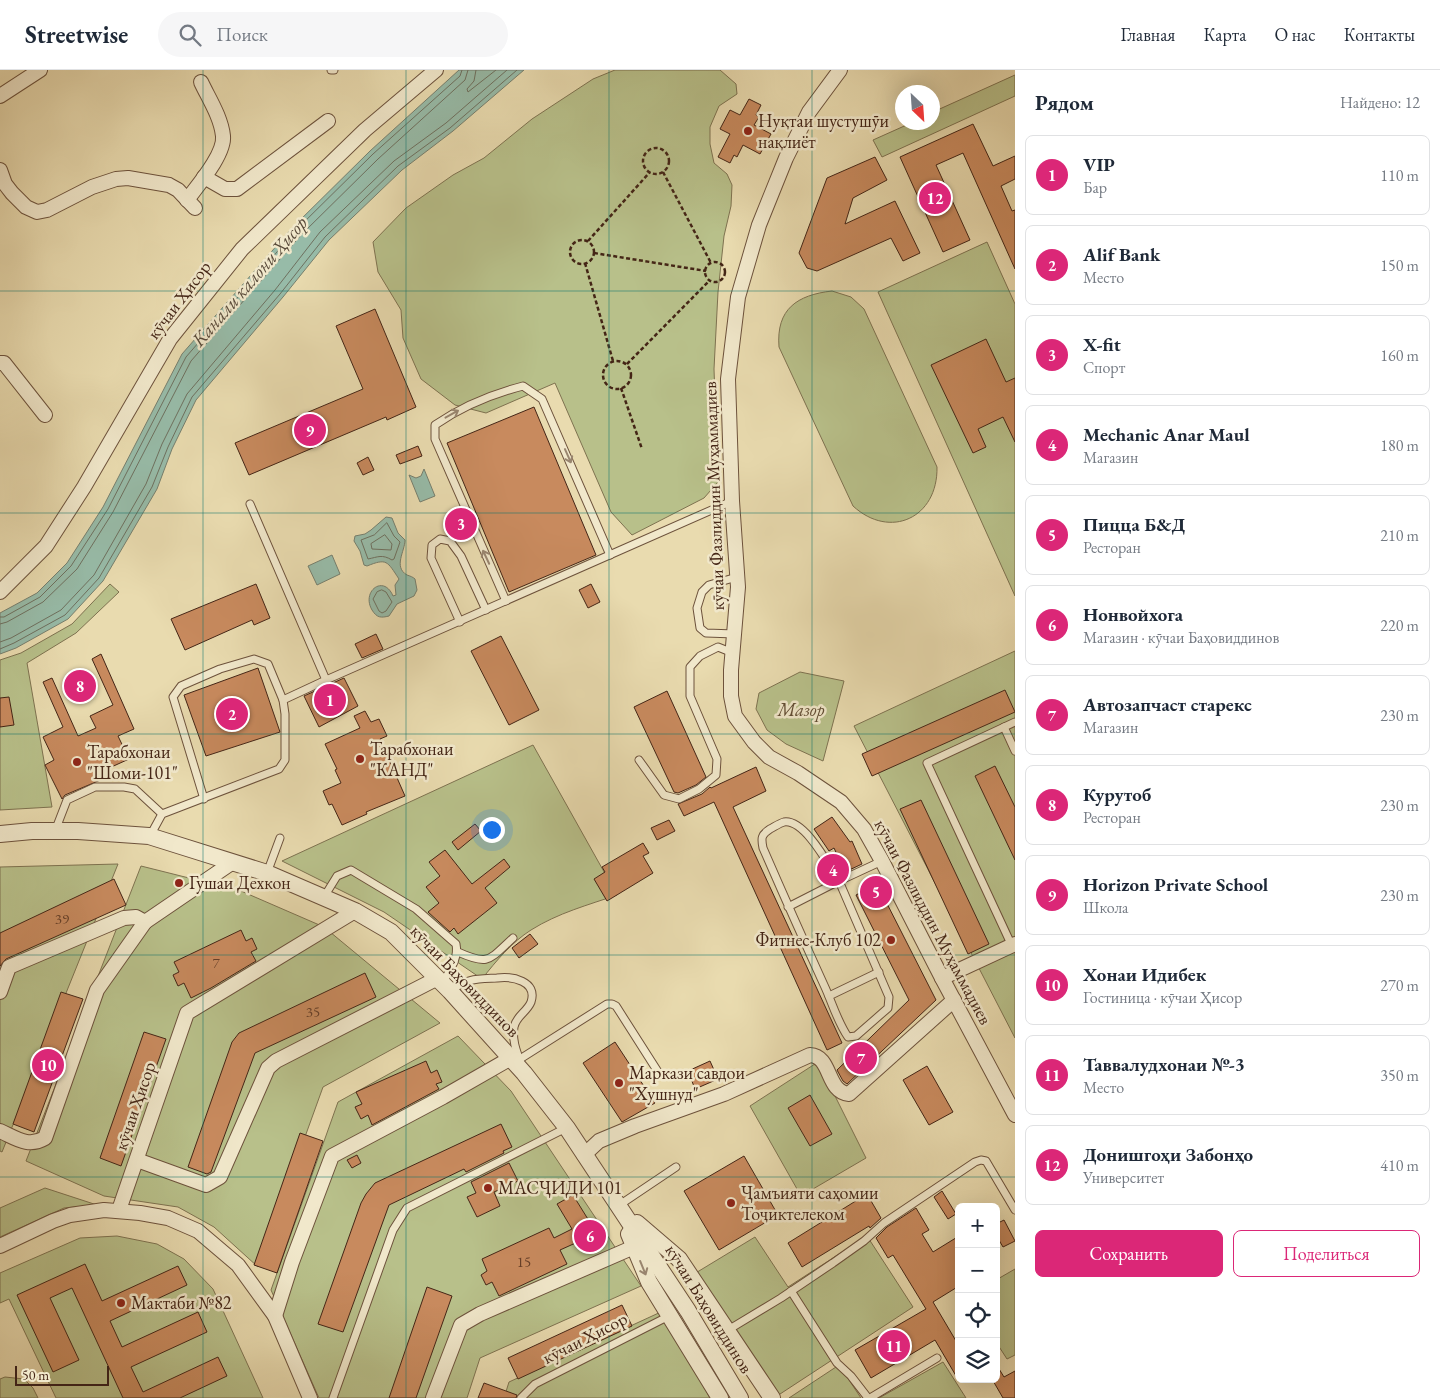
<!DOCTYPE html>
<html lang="ru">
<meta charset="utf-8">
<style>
body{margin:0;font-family:"EB Garamond",serif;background:#f6f6f7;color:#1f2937}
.controls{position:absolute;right:15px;bottom:15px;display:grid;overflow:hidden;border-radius:8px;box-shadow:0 5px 20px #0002}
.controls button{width:45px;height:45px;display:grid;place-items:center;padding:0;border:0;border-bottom:1px solid #e0e1e3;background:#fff;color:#1f2937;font:25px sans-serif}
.compass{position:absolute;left:895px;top:15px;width:45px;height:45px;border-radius:50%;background:#fff;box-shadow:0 5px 20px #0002;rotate:155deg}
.scale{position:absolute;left:15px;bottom:12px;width:94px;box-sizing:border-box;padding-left:5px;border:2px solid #442516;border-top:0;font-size:14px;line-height:18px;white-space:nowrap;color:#442516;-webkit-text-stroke:4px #f1e8cb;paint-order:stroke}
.you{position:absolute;left:491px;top:759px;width:18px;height:18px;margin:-12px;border:4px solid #fff;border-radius:50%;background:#1a73e8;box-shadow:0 0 0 8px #1a73e833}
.badge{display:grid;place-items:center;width:32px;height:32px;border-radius:50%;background:#db2777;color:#fff;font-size:16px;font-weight:700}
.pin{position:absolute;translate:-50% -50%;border:2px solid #fff;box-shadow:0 1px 5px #0006}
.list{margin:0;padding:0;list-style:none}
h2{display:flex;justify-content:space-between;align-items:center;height:65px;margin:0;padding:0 20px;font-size:21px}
h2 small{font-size:16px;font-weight:400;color:#747a83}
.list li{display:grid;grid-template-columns:32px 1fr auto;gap:15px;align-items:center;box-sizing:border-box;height:80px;margin:0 10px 10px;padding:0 10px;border:1px solid #e0e1e3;border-radius:8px}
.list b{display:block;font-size:19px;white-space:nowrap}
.list p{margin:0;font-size:16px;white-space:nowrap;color:#747a83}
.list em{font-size:16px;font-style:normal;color:#747a83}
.actions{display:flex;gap:10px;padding:15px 20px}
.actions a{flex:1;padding:11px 0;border:1px solid #db2777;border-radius:8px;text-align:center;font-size:18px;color:#db2777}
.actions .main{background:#db2777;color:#fff}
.icon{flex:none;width:28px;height:28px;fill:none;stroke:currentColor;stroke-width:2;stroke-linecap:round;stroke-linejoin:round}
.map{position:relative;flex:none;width:1015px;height:1328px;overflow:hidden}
header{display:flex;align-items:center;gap:30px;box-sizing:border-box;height:70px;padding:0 25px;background:#fff;border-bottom:1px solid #e0e1e3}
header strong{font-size:24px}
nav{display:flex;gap:28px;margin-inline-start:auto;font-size:18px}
.search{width:350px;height:45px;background:#f6f6f7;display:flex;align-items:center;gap:12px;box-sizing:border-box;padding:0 18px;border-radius:28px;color:#747a83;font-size:19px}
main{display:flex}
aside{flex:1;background:#fff}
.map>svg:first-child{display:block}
.green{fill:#b8c08a;stroke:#7e7250}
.water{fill:#97bba8;stroke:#767f6e}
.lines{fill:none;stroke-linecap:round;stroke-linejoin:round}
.shore{stroke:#6e705f;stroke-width:1}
.building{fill:#c88a5e;stroke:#442516}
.service-casing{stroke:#6d523c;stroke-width:9}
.minor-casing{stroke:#6d523c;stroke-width:16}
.tertiary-casing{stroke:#6d523c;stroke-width:18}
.path{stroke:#442516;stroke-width:2.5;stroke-dasharray:4 2.5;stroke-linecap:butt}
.service{stroke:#f1e8cb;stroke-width:7}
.minor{stroke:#f1e8cb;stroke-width:14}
.tertiary{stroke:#f1e8cb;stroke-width:16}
.oneway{stroke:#9a8670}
.grid{fill:none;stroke:#0f766e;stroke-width:1;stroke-opacity:0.55}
.poi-dot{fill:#8f2418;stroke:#f1e8cb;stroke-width:2}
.labels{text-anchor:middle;stroke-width:5;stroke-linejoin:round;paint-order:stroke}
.number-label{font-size:15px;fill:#653e28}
.poi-label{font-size:18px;fill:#442516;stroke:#f1e8cb;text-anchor:start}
.street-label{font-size:18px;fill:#442516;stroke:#f1e8cb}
.park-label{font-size:18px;font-style:italic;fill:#614c33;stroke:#f1e8cb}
.water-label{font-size:19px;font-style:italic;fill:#594a3a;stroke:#f1e8cb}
</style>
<header>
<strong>Streetwise</strong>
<div class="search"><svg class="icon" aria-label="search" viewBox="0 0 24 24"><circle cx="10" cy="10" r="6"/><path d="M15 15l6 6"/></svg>Поиск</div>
<nav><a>Главная</a><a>Карта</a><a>О нас</a><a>Контакты</a></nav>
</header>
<main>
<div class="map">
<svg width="1015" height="1328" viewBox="0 0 1015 1328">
<rect width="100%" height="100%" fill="#e9dbaf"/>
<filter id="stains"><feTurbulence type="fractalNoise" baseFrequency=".004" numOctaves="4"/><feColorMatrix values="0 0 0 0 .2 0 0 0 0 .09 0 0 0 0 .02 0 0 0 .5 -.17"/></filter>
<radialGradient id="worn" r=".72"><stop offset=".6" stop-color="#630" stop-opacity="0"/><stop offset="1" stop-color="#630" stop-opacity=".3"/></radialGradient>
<g class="green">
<polygon points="615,0 720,0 736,14 737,24 719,36 710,57 710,74 714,93 727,104 732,115 731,136 724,166 718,222 714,299 718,412 704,428 632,465 611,442 555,313 486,343 455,335 421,309 403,268 401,240 378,202 373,172 406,138 453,105 484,88 532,49 593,9"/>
<polygon points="1015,5 1015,26 882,87 873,70 911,53 932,52 933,42"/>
<polygon points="987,172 1015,234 1015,526 878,222"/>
<path d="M832,221L851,227L864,239L937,397C938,448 890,470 853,436L779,277C776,239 797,225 832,221Z"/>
<polygon points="110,514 119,522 76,563 27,593 52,737 0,740 0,590 21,583 72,554"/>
<polygon points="1015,581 1015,968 854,656"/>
<polygon points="800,602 844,611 823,691 786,674 767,660 756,639 759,623"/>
<path d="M533,675L617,825C588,835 558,843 531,860C512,872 496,891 482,909L384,842L282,791Z"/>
<polygon points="118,794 2,1082 0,1081 0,797"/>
<polygon points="141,796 241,821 324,857 440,953 323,1017 258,1197 214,1157 178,1137 104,1126 26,1091"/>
<polygon points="458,966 511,1021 641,1216 480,1288 467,1328 319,1328 271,1220 338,1032"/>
<polygon points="818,992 866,1088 801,1126 750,1036"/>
<polygon points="45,1118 97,1135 64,1138 0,1167 0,1138"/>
<polygon points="117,1166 157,1174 184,1189 213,1219 263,1328 56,1328 9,1229 0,1233 0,1203 80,1168"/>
<polygon points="867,1166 913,1237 777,1326 694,1204 755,1167 788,1217"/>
<polygon points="1015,1199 1015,1285 1007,1289 996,1272 996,1210"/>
<polygon points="663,1241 710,1328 504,1328 509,1312"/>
<polygon points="943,1292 966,1328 879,1328"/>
<polygon points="839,1295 861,1328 789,1328"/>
<polygon points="5,1307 24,1309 33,1318 38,1328 0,1328 0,1309"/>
</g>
<g class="water">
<polygon points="459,0 524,0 453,61 402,100 329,170 283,227 196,330 172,379 157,419 103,511 68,549 16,578 0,584 0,543 37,523 67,493 103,437 182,284 293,157 370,81"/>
<polygon points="424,399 435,426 420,432 409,405 416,408 421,406"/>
<path d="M386,447L392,448L398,463L405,470C405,481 393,497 407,505C410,506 413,507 415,509L417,520L414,526L397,534L389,546C381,548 377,548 372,540C361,521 384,504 393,526L396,525L395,515L399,509C387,491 387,488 367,496L364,495L360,481L354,471L355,466L365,464L371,460Z"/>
<polygon points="332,485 340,504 317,515 308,496"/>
</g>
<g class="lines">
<g class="shore">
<polyline points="476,0 474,11 467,19 468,22 496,0"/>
<path d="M387,453L394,466L400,472L394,489L392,490C382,484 378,487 368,489L361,470L374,465Z"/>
<polygon points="385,465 392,474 391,480 372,479 371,474"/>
<polygon points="382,520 386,522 392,532 386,541 382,543 379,541 373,529 377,522"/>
<polyline points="0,547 4,547 40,527 71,496 108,439 186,287 296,160 373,84 460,6 462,0"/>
<polyline points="0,554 7,552 43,532 77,499 113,442 191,291 301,165 378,89 465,10 468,0"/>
<polyline points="0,572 11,568 61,540 94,505 146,414 162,374 187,324 275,220 320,162 394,91 446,53 507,0"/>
<polyline points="0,579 14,573 65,545 99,508 152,417 168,377 192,327 280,224 325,167 398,96 450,58 517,0"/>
</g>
</g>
<g class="building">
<polygon points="749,29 761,35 756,45 759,47 754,55 771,64 760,84 743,75 737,87 734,85 730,93 718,87 730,64 720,59 730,40 740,45"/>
<polygon points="973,54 993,96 1015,86 1015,109 1001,116 1012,141 1015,140 1015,199 963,83 936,95 970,170 943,182 900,87"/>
<polygon points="875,87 887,110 853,128 845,154 895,131 920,183 903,191 891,168 817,201 807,198 799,183 827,108"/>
<polygon points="375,239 416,337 387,350 386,347 249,405 235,373 363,319 336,256"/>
<polygon points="986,269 1006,312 1015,308 1015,372 1003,347 978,359 986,377 973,383 931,295"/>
<polygon points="534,337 596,485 509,522 447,373"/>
<polygon points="418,376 422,386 400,394 396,385"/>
<polygon points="368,387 374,400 363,405 357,393"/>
<polygon points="256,514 270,548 254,555 252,550 185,580 171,549"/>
<polygon points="591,514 600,532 588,538 579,520"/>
<polygon points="376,564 383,579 362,588 355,574"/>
<polygon points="501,566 539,640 509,655 471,581"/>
<polygon points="101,584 134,659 118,666 129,689 107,699 110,706 65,725 62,729 45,695 54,690 43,667 63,657 43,612 52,608 78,666 96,658 90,646 113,635 92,589"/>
<polygon points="258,598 280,662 206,686 184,625"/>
<polygon points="344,608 358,636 319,657 304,626"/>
<polygon points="1005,620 1015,642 872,706 862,684"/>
<polygon points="667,621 706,707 696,715 678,723 674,722 634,637"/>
<polygon points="9,627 14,655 0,657 0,628"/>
<polygon points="365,641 371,652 379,649 387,666 380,669 405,726 366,742 367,744 342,755 332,734 329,735 323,721 341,713 335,700 337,699 325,674 360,658 354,646"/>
<polygon points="995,696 1015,737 1015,790 975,706"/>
<polygon points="756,697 766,721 733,737 842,973 827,980 714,732 684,746 678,734 702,724 710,717 711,718"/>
<polygon points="921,730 989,874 968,884 900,739"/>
<polygon points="832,747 850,772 852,771 862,794 845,802 834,778 829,781 814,759"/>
<polygon points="669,750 675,761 657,770 651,758"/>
<polygon points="475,754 481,761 458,780 452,772"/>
<polygon points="643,773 649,783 643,786 653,803 607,831 594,809 605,802 602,797"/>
<polygon points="445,780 472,814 504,789 510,797 485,818 497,833 458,864 454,858 450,862 428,842 439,833 426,817 440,806 429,792"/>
<polygon points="114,809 126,835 6,889 0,896 0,863"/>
<polygon points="877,814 936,930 847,1014 843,1011 837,1000 909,930 856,825"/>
<polygon points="241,860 246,871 252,868 257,879 251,882 256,891 211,918 191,928 184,913 178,916 173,905 179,902 174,892"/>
<polygon points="530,864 538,874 519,888 512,878"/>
<polygon points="365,903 376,927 255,983 211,1102 207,1104 188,1097 232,972 239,963"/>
<polygon points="61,922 83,929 34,1062 13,1054"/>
<polygon points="144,962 166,969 121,1096 100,1088"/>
<polygon points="615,972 655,1033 622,1052 583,993"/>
<polygon points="426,991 431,1003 437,1000 442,1012 436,1014 439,1019 372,1055 368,1045 361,1049 355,1037 362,1034 356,1022"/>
<polygon points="710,991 718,1009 695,1019 688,1001"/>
<polygon points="927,996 953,1042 929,1055 903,1010"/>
<polygon points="810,1025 832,1064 810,1076 788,1038"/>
<polygon points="501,1054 512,1077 503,1081 504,1083 466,1102 464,1099 389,1135 343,1262 318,1254 361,1133 366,1124 375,1113"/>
<polygon points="300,1063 323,1071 277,1203 254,1195"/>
<polygon points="357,1085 361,1093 352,1098 347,1090"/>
<polygon points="744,1086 778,1145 719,1180 684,1121"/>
<polygon points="509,1093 518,1111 494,1122 500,1136 477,1147 467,1127 476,1123 471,1112"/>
<polygon points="942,1121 956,1144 948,1149 934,1127"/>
<polygon points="867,1124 881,1148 870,1158 869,1156 802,1197 788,1173"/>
<polygon points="573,1125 599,1167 584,1177 580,1171 560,1180 567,1194 499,1226 492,1212 486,1215 481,1205 487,1201 482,1189 549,1158 554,1168 572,1159 557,1134"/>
<polygon points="916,1138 929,1160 922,1164 933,1182 959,1166 959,1216 933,1232 959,1276 959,1311 935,1270 871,1308 855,1280 926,1239 893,1185 888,1188 876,1168 887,1157"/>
<polygon points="1004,1150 1015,1171 1003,1177 996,1165 996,1154"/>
<polygon points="85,1194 102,1231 178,1196 187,1215 110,1251 122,1277 198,1242 207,1262 131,1297 143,1322 218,1287 227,1306 180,1328 123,1328 72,1218 50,1228 79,1290 53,1302 17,1225"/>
<polygon points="427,1217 452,1226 416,1328 389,1328"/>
<polygon points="622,1235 632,1256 518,1309 508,1288"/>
<polygon points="996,1294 1004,1307 1015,1301 1015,1328 1003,1328 992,1309 996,1309"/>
<polygon points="484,1313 517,1325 516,1328 478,1328"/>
</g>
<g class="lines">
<defs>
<g id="service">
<polyline points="331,0 334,0"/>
<path d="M506,531L435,369V355C461,337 492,324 523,316L542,329L610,485"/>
<polyline points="460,552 431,488 432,475 440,469 450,471 461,486 486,540"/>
<polyline points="735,564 706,563 700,558 697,538 702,522 709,515 737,507"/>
<polyline points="326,610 732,431"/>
<polyline points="1004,657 1015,681"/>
<polyline points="639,690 664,725 679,729 699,719 716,705 717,689 690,626 690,597 700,586 718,577 733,583"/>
<polyline points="204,729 173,627 181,616 220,599 254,589 268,594 283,630"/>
<polyline points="55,761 67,730 95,717 124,717 135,719 162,744"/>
<polyline points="150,766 162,744 279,699 285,690 285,644 283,630 326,610 250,434"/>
<polyline points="267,803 280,768"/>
<path d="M324,827L337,806L351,800L416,839L456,874C459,889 449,901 442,914"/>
<path d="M788,837L839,811C829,796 805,749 784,752C780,753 774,757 770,759C761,765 761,768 763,778C783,824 803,869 824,915C832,932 837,951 848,967L856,966L888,938L889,927L839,811L882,791"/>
<polyline points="1012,876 927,693 1015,652"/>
<path d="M458,882C489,896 489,890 513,868"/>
<path d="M451,921C466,908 478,909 497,908C512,906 538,911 531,932C527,942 516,946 514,957C512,969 516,980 520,991"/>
<polyline points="829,926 879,902"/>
<polyline points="520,989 607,934 612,934 616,936 660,1005"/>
<polyline points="618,1136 676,1097"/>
<polyline points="791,1221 837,1293 851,1306 868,1328"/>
<polyline points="728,1260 781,1228 833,1193 864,1171 884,1153 975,1092 981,1090 986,1091 1015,1140"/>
<polyline points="333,1328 393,1160 407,1138 566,1058"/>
<polyline points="521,1328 535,1314 669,1246"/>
<polyline points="870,1328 937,1288"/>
</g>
<g id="minor">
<polyline points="840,0 809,42 786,88 759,155 738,227 728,309 732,431 738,517 731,600 731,626 735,646 754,672 769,687 798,703 841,732 864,759 882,791 942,908 1015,1045"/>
<polyline points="0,26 40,0"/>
<polyline points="0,100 5,114 12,123 26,137 37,142 47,140 92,117 116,109 128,108 169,115 178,120 195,138"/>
<polyline points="204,107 225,119 237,119 328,51"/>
<path d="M187,130C198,115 225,84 223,66C221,47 209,29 201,12"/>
<polyline points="0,293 4,293 45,345"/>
<polyline points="0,522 46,476 84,417 170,269 242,179 365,60 436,0"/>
<polyline points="942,908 1015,874"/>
<polyline points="0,922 9,897 124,848 136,847 145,852 233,792"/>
<path d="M0,1061C16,1068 28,1078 45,1068L97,920L145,852"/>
<path d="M584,1085L599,1071L635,1056L724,1024L810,985C832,986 826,1022 849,1024L954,930"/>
<polyline points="137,1090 206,1115 220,1107 268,998 276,991 436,909"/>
<polyline points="119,1140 187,943 355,841"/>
<polyline points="0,1176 53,1151 70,1145 104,1140 140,1143 168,1148 198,1161 238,1195 275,1246 310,1328"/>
<polyline points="275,1246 292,1192 332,1086 443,1027 511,988"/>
<polyline points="433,1328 461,1255 480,1244 634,1177"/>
</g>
<g id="tertiary">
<polyline points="0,764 32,761 78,761 149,766 267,803 355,841 391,862 450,921 524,1003 567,1058 688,1241 740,1328"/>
<polyline points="637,1153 679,1189 772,1328"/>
<polyline points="629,1164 649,1212 720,1328"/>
</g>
</defs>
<use href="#service" class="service-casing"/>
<use href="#minor" class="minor-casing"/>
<use href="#tertiary" class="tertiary-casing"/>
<g class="path">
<circle cx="656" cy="91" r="13"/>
<polyline points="663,102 711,193"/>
<circle cx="582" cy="182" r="12"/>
<polyline points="588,171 650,102"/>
<polyline points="594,183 706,201"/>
<circle cx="715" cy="202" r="10"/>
<polyline points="585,193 613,291"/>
<circle cx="617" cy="305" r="14"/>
<polyline points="627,294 710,210"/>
<polyline points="621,318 642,379"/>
</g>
<use href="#service" class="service"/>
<use href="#minor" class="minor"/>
<use href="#tertiary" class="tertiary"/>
</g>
<defs><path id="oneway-shaft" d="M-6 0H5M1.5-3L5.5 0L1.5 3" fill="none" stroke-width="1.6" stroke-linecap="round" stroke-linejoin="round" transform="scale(1.25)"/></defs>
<g class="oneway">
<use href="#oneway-shaft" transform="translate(452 344) rotate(-29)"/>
<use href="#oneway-shaft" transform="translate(568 386) rotate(66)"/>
<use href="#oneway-shaft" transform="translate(486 487) rotate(-115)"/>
<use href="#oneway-shaft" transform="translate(643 1198) rotate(68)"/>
</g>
<path class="grid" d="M203,0V1328M406,0V1328M609,0V1328M812,0V1328M0,221H1015M0,443H1015M0,664H1015M0,885H1015M0,1107H1015"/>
<g class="poi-dot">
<circle cx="748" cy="61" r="5"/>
<circle cx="360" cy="689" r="5"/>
<circle cx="77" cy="692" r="5"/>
<circle cx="179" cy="813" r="5"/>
<circle cx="891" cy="870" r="5"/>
<circle cx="619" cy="1013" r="5"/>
<circle cx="488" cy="1118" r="5"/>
<circle cx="731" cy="1133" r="5"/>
<circle cx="121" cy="1233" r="5"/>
</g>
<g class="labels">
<g class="number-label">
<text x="62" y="854">39</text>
<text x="216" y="898">7</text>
<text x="313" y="947">35</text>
<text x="524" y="1197">15</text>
</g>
<g class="poi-label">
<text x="758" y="57">Нуқтаи шустушӯи<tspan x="758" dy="21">нақлиёт</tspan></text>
<text x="370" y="685">Тарабхонаи<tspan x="370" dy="21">"КАНД"</tspan></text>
<text x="87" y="688">Тарабхонаи<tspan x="87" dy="21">"Шоми-101"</tspan></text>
<text x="189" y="819">Гушаи Дехкон</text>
<text x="881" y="876" text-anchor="end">Фитнес-Клуб 102</text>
<text x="629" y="1009">Маркази савдои<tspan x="629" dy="21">"Хушнуд"</tspan></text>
<text x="498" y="1124">МАСҶИДИ 101</text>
<text x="741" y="1129">Ҷамъияти саҳомии<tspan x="741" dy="21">Тоҷиктелеком</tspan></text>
<text x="131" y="1239">Мактаби №82</text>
</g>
<g class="street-label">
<text transform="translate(179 230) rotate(-53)" y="6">кӯчаи Ҳисор</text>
<text transform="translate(714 426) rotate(-92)" y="6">кӯчаи Фазлиддин Муҳаммадиев</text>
<text transform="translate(933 852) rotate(62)" y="6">кӯчаи Фазлиддин Муҳаммадиев</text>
<text transform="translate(465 911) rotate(46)" y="6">кӯчаи Баҳовиддинов</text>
<text transform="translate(135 1036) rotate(-71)" y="6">кӯчаи Ҳисор</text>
<text transform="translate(709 1239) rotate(58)" y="6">кӯчаи Баҳовиддинов</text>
<text transform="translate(585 1268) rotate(-27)" y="6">кӯчаи Ҳисор</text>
</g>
<g class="park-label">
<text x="801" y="646">Мазор</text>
</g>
<g class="water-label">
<text transform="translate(249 211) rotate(-49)" y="7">Канали калони Ҳисор</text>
</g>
</g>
<rect width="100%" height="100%" filter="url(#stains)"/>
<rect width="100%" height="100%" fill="url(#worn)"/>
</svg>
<div class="controls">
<button>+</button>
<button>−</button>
<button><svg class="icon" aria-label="locate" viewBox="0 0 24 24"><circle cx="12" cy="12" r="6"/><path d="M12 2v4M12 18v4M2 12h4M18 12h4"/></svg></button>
<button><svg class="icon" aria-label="layers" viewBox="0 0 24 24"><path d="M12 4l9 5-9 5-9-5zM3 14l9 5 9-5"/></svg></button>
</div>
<svg class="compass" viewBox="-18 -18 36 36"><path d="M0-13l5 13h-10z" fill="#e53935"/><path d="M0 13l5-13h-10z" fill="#747a83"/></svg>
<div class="scale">50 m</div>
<div class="you"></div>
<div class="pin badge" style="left:330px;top:630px">1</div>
<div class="pin badge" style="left:232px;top:644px">2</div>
<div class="pin badge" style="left:461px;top:454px">3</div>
<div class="pin badge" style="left:833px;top:800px">4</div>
<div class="pin badge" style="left:876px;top:822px">5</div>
<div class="pin badge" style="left:590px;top:1166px">6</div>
<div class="pin badge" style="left:861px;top:988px">7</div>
<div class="pin badge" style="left:80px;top:616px">8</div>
<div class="pin badge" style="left:310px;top:360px">9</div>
<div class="pin badge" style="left:48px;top:995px">10</div>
<div class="pin badge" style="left:894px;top:1276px">11</div>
<div class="pin badge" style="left:935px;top:128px">12</div>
</div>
<aside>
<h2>Рядом<small>Найдено: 12</small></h2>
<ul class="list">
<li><span class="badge">1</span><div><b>VIP</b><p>Бар</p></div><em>110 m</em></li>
<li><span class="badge">2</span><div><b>Alif Bank</b><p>Место</p></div><em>150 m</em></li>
<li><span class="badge">3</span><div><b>X-fit</b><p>Спорт</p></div><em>160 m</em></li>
<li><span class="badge">4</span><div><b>Mechanic Anar Maul</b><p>Магазин</p></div><em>180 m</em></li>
<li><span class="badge">5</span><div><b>Пицца Б&amp;Д</b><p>Ресторан</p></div><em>210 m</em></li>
<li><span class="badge">6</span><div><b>Нонвойхога</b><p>Магазин · кӯчаи Баҳовиддинов</p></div><em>220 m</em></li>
<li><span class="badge">7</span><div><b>Автозапчаст старекс</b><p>Магазин</p></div><em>230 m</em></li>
<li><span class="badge">8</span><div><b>Курутоб</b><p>Ресторан</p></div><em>230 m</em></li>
<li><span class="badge">9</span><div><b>Horizon Private School</b><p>Школа</p></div><em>230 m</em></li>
<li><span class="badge">10</span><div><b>Хонаи Идибек</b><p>Гостиница · кӯчаи Ҳисор</p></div><em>270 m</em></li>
<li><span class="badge">11</span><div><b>Таввалудхонаи №-3</b><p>Место</p></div><em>350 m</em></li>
<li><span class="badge">12</span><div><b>Донишгоҳи Забонҳо</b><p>Университет</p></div><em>410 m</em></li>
</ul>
<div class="actions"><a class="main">Сохранить</a><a>Поделиться</a></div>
</aside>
</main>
